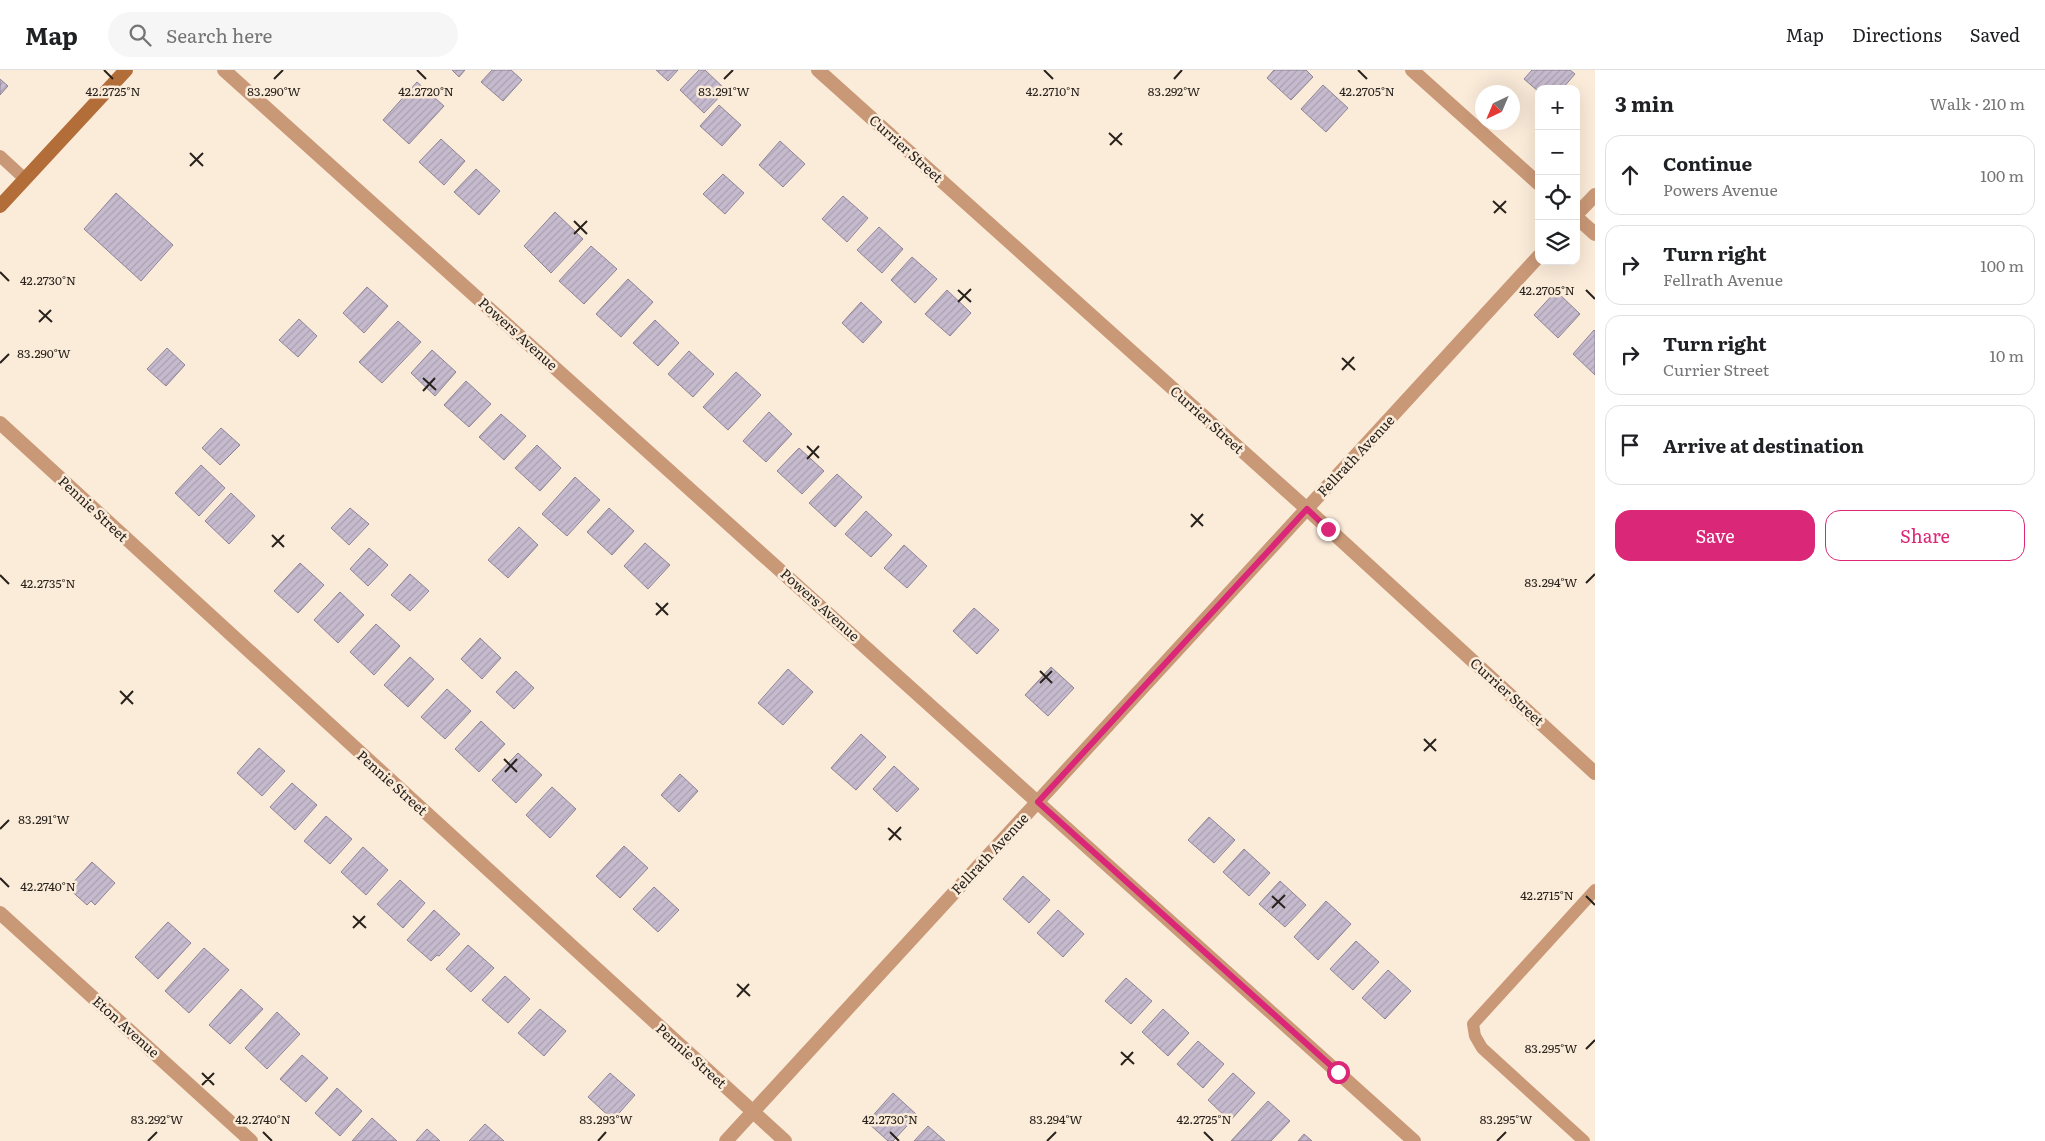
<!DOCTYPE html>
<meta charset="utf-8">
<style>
body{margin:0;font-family:Literata,serif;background:#f6f6f6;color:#202124}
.controls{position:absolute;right:15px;top:15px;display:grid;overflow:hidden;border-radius:10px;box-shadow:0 5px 20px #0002}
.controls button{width:45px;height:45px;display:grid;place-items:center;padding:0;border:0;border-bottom:1px solid #e0e0e0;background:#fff;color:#202124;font:25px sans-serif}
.compass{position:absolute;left:1475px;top:15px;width:45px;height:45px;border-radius:50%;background:#fff;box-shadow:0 5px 20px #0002;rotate:224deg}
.stop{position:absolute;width:15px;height:15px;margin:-11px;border:4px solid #db2777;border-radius:50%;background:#fff}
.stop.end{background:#db2777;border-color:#fff;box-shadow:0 1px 5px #0008}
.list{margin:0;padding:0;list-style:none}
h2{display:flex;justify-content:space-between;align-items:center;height:65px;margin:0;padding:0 20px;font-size:21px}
h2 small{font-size:16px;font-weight:400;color:#757577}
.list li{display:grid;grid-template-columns:32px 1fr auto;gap:15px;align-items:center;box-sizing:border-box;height:80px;margin:0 10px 10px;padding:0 10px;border:1px solid #e0e0e0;border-radius:15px}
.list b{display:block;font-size:19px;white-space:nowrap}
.list p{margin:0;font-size:16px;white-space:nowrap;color:#757577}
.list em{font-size:16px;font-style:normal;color:#757577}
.actions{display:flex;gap:10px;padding:15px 20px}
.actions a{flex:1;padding:11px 0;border:1px solid #db2777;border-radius:15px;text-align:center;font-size:18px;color:#db2777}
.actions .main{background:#db2777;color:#fff}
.icon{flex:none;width:28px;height:28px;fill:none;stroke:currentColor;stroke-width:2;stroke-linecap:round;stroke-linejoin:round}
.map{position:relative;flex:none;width:1595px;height:1071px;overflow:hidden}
header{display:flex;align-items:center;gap:30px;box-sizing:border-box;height:70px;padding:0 25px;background:#fff;border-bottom:1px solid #e0e0e0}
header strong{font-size:24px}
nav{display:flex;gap:28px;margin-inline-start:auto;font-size:18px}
.search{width:350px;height:45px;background:#f6f6f6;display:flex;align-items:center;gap:12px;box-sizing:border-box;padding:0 18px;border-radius:28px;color:#757577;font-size:19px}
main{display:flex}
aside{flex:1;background:#fff}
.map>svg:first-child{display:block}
.building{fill:url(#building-hatch);stroke:#8e8496}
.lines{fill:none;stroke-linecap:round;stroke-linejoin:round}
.service{stroke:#c99877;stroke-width:12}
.minor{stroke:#c99877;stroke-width:14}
.secondary{stroke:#b36d39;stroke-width:14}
.route{stroke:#db2777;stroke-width:6}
.ticks{fill:none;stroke:#28221c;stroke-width:2}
.labels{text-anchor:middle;stroke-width:5;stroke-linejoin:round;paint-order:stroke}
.street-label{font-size:14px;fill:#28221c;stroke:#fbebd9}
.ticks-label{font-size:12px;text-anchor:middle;fill:#28221c;stroke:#fbebd9;stroke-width:5;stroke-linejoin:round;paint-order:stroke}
</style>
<header>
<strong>Map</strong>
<div class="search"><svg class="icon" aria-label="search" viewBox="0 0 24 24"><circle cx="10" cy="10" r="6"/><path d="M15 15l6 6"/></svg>Search here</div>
<nav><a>Map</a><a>Directions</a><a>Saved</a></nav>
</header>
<main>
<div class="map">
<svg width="1595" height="1071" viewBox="0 0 1595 1071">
<defs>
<pattern id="building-hatch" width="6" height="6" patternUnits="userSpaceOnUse" patternTransform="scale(1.25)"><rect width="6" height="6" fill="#c6bbce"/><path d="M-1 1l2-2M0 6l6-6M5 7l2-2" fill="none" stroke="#aaa0b0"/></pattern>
</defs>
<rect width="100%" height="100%" fill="#fbebd9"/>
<g class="building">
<polygon points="452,0 465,0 459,7"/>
<polygon points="492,0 511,0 522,10 503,31 481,12"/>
<polygon points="656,0 678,0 668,11"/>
<polygon points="699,0 705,0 726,20 704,43 680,20"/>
<polygon points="1274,0 1306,0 1313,7 1291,30 1267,8"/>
<polygon points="1532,0 1570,0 1575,4 1562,19 1539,19 1539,22 1524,9"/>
<polygon points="0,9 8,16 0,25"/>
<polygon points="417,12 444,36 409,74 383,50"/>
<polygon points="1323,15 1348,38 1326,62 1301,39"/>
<polygon points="719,35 741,55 722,76 700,56"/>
<polygon points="441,69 465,91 444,115 419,92"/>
<polygon points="780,71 805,94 783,117 759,95"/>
<polygon points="476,99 500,121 479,145 454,122"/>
<polygon points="723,104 744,123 725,144 703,124"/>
<polygon points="116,123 173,175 141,211 84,159"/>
<polygon points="843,126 868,148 847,172 822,149"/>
<polygon points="555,142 583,169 551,203 524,176"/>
<polygon points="879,157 903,179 882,203 857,180"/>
<polygon points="591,176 617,199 584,234 559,211"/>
<polygon points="912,187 937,209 915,233 891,210"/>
<polygon points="628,209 653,232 621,267 596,244"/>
<polygon points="367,217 388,236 364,263 343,243"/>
<polygon points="947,220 971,243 950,266 925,244"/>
<polygon points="1556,221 1580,244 1558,268 1534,245"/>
<polygon points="861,232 882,252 863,273 842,253"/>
<polygon points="299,249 317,266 298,287 279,270"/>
<polygon points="655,250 679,273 658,296 633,273"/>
<polygon points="398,251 421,272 382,313 359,292"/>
<polygon points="1594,260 1595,261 1595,305 1573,284"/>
<polygon points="167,278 185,295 166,316 147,299"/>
<polygon points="432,280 456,302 435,326 411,303"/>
<polygon points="689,281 714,304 693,327 668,304"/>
<polygon points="736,302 761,325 728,360 703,337"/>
<polygon points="466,311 491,334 469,357 444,335"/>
<polygon points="769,342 792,364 766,392 743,371"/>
<polygon points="501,344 526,366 504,390 479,367"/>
<polygon points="221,358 240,375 220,395 202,378"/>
<polygon points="537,375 561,398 540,421 515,398"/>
<polygon points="799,378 824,401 802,424 777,401"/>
<polygon points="201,395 225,418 199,446 175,423"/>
<polygon points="837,404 862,427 835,457 809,433"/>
<polygon points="575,407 600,430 567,466 542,444"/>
<polygon points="231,423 255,446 229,474 205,451"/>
<polygon points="350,438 369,454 349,475 331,458"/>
<polygon points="609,438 634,461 612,485 587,462"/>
<polygon points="866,441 892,465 871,487 845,464"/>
<polygon points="519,457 538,475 508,508 488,490"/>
<polygon points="645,473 670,495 648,519 624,496"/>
<polygon points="904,475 927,496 907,518 884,498"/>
<polygon points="369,478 388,495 368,516 350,499"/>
<polygon points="300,493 324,515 298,543 274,521"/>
<polygon points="410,504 429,521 410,541 391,525"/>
<polygon points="340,522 364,545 338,573 314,550"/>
<polygon points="974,538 999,560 977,584 953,561"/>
<polygon points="376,554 400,576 374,605 350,582"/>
<polygon points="480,568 501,588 482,609 461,589"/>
<polygon points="410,587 434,609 408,637 384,615"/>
<polygon points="1051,597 1074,618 1048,646 1025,625"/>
<polygon points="788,599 813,622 783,655 758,633"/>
<polygon points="516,601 534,618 514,639 496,622"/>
<polygon points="447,619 471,641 445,669 421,647"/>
<polygon points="481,651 505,674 479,702 455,679"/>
<polygon points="861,664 886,687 856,720 831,698"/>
<polygon points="259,678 285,701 262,726 237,703"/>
<polygon points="518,683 542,705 516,733 492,710"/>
<polygon points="894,696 919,719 897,742 873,719"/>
<polygon points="680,704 698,721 679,742 661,725"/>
<polygon points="292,713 317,735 295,760 270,737"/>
<polygon points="552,717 576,739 550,768 526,745"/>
<polygon points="326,746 352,769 330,794 304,771"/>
<polygon points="1209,747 1235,770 1214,793 1188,770"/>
<polygon points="624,776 648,798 620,828 596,806"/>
<polygon points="363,777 388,800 366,825 341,802"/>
<polygon points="1244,779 1270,803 1249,826 1223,802"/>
<polygon points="92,792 115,813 95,835 91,831 87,835 68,818"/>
<polygon points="1023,806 1050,830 1029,853 1003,829"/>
<polygon points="400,810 425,833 403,858 377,834"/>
<polygon points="1280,811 1306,835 1285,857 1259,834"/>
<polygon points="654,817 679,840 658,862 633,839"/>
<polygon points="1326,831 1351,854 1318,890 1294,867"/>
<polygon points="434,840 460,864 439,886 437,885 431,891 407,870"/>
<polygon points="1058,840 1084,864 1063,887 1037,863"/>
<polygon points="168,852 191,873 158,909 135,887"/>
<polygon points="1356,871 1379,892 1353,920 1330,899"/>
<polygon points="468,875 494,898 471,922 446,899"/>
<polygon points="204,878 229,900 189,943 165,921"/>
<polygon points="1388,900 1411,921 1385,949 1362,928"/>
<polygon points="505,906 530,929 508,953 482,930"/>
<polygon points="1126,908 1152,931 1131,954 1105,931"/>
<polygon points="241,919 263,939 230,974 209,955"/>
<polygon points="540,939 566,961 544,986 518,963"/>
<polygon points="1163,939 1189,963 1168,986 1142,962"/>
<polygon points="277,942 300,964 267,999 245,978"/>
<polygon points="1198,971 1224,994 1203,1018 1177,994"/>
<polygon points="302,985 328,1008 306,1032 280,1009"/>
<polygon points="610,1003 635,1025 613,1050 588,1027"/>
<polygon points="1233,1003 1255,1023 1230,1051 1208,1030"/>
<polygon points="337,1018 362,1041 340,1066 315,1043"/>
<polygon points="893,1023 917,1045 893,1071 888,1071 867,1052"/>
<polygon points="1268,1031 1290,1051 1271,1071 1231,1071"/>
<polygon points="372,1048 397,1071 352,1071"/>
<polygon points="485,1054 504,1071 469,1071"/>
<polygon points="928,1056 945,1071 914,1071"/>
<polygon points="427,1059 440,1071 416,1071"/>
<polygon points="1304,1064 1312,1071 1298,1071"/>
</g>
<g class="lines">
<g class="service">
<polyline points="0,86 25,109"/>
<polyline points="1584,1071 1482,978 1475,966 1473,954 1595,820"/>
</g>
<g class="minor">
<polyline points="224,0 1414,1071"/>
<polyline points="818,0 1307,439 1595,703"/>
<polyline points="1412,0 1539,114"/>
<polyline points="1576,145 1595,125"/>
<polyline points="1576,147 1595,164"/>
<polyline points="0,353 785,1071"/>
<polyline points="0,843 251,1071"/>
<polyline points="726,1071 1539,186"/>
</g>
<polyline class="secondary" points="0,136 126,0"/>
</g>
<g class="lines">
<polyline class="route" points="1328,459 1307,439 1038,732 1338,1002"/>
</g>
<path class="ticks" d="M104,0L113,9M417,0L426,9M1044,0L1053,9M1358,0L1367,9M274,9L283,0M724,9L733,0M1174,9L1182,0M1109,63L1122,75M1110,75L1122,63M190,83L203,96M190,96L203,83M1493,131L1506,143M1494,143L1506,131M574,151L587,164M574,164L587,151M0,202L9,211M958,220L971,232M1586,220L1595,229M958,232L971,219M39,240L52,252M39,252L51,240M1342,288L1355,300M0,293L9,284M1342,300L1354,287M423,308L436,320M423,321L435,308M807,376L819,388M807,389L819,376M1191,444L1203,456M1191,457L1203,444M272,465L284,477M272,477L284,465M0,505L9,514M1586,513L1595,504M656,533L668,545M656,545L668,533M1040,601L1052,613M1040,613L1052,601M120,621L133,634M121,634L133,621M1424,669L1436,681M1424,681L1436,669M504,689L517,702M505,702L517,689M888,758L901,770M0,759L9,750M889,770L901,757M0,808L9,817M1272,826L1285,838M1586,826L1595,835M1272,838L1285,825M353,846L366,858M353,858L365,846M737,914L750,926M737,927L749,914M1586,979L1595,970M1121,982L1134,994M1121,995L1133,982M202,1003L214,1015M202,1015L214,1003M263,1062L272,1071M890,1062L899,1071M1204,1062L1213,1071M148,1071L157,1062M598,1071L606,1062M1047,1071L1056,1062M1497,1071L1506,1062"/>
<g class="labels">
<g class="street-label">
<text transform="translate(906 79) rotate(42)" y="5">Currier Street</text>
<text transform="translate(518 264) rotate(42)" y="5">Powers Avenue</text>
<text transform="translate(1207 350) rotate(42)" y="5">Currier Street</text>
<text transform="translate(1356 386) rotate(-47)" y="5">Fellrath Avenue</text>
<text transform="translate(93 439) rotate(43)" y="5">Pennie Street</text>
<text transform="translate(820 535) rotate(42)" y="5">Powers Avenue</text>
<text transform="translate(1507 622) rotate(42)" y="5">Currier Street</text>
<text transform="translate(392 713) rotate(42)" y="5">Pennie Street</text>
<text transform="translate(990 784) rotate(-47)" y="5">Fellrath Avenue</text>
<text transform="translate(126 957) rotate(42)" y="5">Eton Avenue</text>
<text transform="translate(691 986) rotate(42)" y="5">Pennie Street</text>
</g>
</g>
<g class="ticks-label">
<text x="113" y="26">42.2725°N</text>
<text x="1053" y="26">42.2710°N</text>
<text x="1367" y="26">42.2705°N</text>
<text x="426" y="26">42.2720°N</text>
<text x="1174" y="26">83.292°W</text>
<text x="274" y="26">83.290°W</text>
<text x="724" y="26">83.291°W</text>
<text x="48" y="215">42.2730°N</text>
<text x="1547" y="225">42.2705°N</text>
<text x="44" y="288">83.290°W</text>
<text x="1551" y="517">83.294°W</text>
<text x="48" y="518">42.2735°N</text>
<text x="44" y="754">83.291°W</text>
<text x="48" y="821">42.2740°N</text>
<text x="1547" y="830">42.2715°N</text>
<text x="1551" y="983">83.295°W</text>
<text x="157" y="1054">83.292°W</text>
<text x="606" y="1054">83.293°W</text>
<text x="1056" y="1054">83.294°W</text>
<text x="1506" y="1054">83.295°W</text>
<text x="263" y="1054">42.2740°N</text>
<text x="890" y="1054">42.2730°N</text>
<text x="1204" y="1054">42.2725°N</text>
</g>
</svg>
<div class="controls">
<button>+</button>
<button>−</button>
<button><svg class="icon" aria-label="locate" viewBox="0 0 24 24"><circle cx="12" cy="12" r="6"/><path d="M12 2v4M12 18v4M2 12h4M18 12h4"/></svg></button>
<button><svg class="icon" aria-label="layers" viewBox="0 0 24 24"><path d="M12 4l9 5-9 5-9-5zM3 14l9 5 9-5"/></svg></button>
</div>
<svg class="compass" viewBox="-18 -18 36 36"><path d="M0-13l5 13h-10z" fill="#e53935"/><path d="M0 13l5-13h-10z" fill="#757577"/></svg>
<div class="stop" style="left:1338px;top:1002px"></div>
<div class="stop end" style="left:1328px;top:459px"></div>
</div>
<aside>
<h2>3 min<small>Walk · 210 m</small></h2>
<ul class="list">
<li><svg class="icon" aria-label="ahead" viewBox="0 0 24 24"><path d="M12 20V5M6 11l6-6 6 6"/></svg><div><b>Continue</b><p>Powers Avenue</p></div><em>100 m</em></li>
<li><svg class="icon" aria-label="right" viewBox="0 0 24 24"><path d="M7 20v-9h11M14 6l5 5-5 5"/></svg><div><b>Turn right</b><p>Fellrath Avenue</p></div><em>100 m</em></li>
<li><svg class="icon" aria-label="right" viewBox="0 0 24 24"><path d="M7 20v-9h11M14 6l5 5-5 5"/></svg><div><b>Turn right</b><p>Currier Street</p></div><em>10 m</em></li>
<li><svg class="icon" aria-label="arrive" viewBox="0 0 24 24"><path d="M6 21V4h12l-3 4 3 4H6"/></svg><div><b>Arrive at destination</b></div></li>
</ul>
<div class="actions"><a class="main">Save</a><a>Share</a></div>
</aside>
</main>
